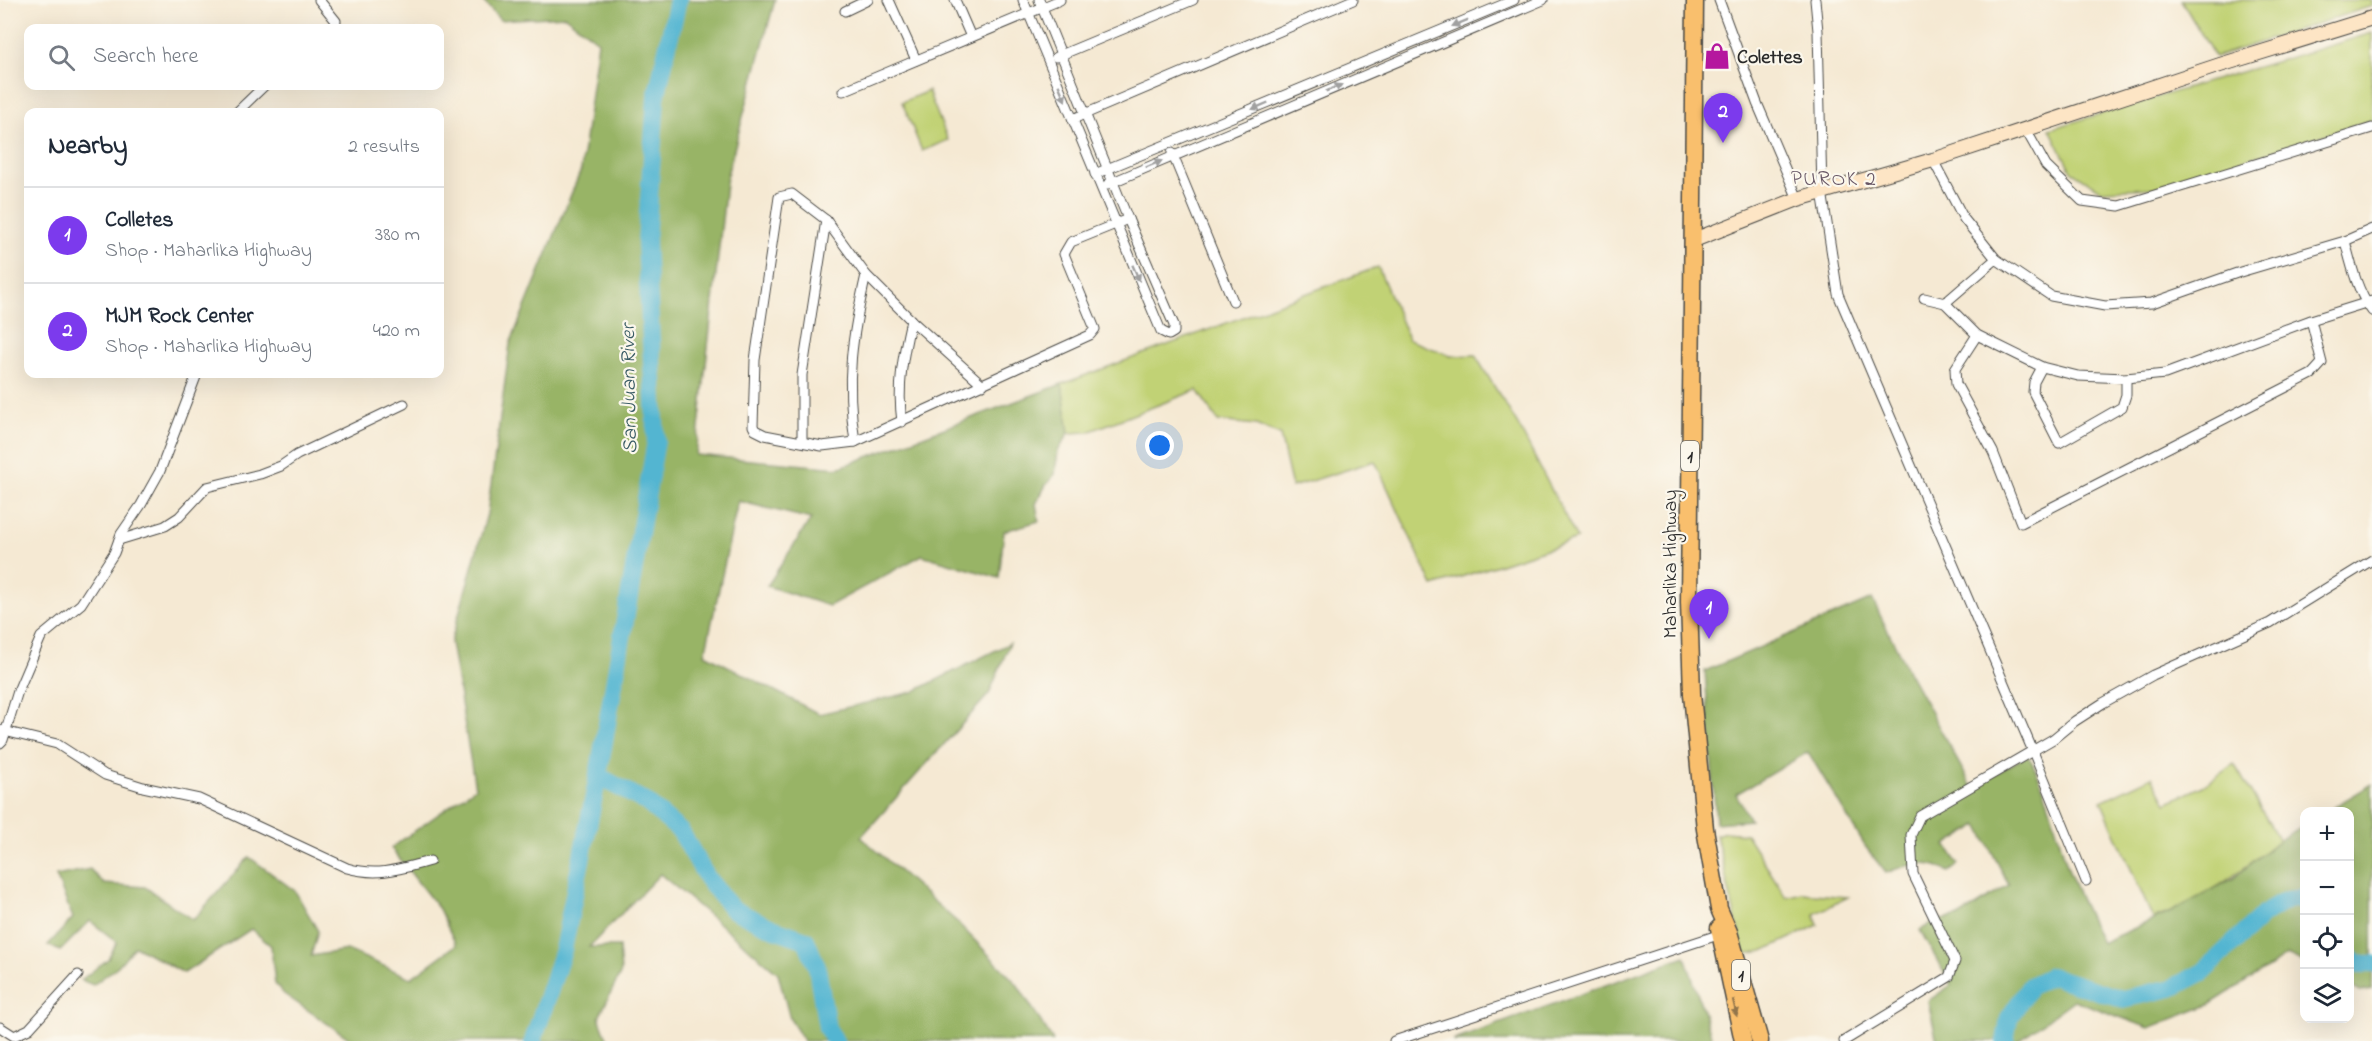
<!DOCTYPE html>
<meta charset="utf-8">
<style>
body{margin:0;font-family:"Indie Flower",sans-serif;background:#f6f6f7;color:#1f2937}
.controls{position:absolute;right:18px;bottom:18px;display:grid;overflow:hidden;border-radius:12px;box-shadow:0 6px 24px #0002}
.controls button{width:54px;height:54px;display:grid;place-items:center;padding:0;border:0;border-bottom:2px solid #e0e1e3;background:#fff;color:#1f2937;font:30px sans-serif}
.you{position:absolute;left:1160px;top:446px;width:21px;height:21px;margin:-15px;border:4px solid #fff;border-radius:50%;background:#1a73e8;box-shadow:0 0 0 9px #1a73e833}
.badge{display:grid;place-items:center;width:39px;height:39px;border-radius:50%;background:#7c3aed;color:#fff;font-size:20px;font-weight:700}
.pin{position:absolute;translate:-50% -50px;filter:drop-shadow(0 2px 3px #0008)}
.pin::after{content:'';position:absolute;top:32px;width:21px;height:18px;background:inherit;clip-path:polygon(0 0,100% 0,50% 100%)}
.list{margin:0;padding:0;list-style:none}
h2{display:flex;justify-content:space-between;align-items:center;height:78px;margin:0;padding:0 24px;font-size:26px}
h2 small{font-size:20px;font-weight:400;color:#747a83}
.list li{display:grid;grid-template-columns:39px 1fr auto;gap:18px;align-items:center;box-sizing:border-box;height:96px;padding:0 24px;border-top:2px solid #e0e1e3}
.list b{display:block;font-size:22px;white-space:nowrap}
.list p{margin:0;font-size:20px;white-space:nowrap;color:#747a83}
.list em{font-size:20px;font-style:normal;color:#747a83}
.icon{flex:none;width:33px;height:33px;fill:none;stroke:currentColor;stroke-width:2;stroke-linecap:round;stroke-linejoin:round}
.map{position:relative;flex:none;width:2372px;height:1041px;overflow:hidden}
.search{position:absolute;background:#fff;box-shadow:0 6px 24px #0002;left:24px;top:24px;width:420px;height:66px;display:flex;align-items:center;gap:15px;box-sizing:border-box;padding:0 21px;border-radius:12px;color:#747a83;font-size:22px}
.panel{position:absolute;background:#fff;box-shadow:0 6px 24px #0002;left:24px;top:108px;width:420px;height:270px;border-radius:12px}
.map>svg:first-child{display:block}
.green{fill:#c1d274;stroke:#767e50;stroke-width:1.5}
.forest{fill:#98b466;stroke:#627048;stroke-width:1.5}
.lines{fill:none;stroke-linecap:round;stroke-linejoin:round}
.river{stroke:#53b5d1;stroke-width:18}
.street-casing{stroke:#494844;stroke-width:11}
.secondary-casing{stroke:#494844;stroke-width:16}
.highway-casing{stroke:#494844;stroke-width:19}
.street{stroke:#fff;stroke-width:9}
.secondary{stroke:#fde5c5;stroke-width:14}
.highway{stroke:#f9bf6d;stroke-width:16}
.oneway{fill:#a0a0a0}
.oneway2{fill:#92754c}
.labels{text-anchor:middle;stroke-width:4.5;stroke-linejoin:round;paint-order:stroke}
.shield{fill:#fbf7ec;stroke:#696865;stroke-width:1.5}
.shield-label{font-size:18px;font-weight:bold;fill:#2b2b2b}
.poi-label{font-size:20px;font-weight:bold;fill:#2b2b2b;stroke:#fbf7ec;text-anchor:start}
.street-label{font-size:20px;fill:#2b2b2b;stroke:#fbf7ec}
.neighbourhood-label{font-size:21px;letter-spacing:1.5px;fill:#665564;stroke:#fbf7ec}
.water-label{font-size:21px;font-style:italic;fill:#395b65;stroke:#fbf7ec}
</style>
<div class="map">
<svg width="2372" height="1041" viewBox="0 0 2372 1041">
<rect width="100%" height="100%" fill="#fbf7ec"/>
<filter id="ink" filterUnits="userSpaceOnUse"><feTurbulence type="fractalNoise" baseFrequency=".0167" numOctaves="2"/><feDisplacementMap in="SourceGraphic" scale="12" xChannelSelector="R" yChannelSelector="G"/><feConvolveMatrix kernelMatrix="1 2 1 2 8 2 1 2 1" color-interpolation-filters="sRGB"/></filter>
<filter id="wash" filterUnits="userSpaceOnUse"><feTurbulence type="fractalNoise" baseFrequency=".008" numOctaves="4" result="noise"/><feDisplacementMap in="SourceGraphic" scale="24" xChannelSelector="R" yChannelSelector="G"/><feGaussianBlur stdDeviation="1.35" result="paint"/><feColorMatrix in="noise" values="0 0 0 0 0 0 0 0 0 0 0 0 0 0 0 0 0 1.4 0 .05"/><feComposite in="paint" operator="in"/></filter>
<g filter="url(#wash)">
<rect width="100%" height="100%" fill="#f5e9d3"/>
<g class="green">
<polygon points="2181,0 2372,0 2372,6 2215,57"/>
<polygon points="2372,33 2372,120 2156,188 2101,190 2071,171 2050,129"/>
<polygon points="928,91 948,140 922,151 902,102"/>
<polygon points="1378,267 1409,340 1452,356 1475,355 1518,425 1577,539 1433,586 1375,461 1292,487 1280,435 1256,425 1218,421 1197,390 1088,432 1069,433 1062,384"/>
<path d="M2234,764L2279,840C2240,873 2202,901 2153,919L2101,801L2152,777L2166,803L2203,786Z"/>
<polygon points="1725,832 1746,834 1786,897 1802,893 1848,897 1814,914 1818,925 1763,951 1744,954 1716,835"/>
</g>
<g class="forest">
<polygon points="482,0 775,0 727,175 696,455 838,468 1062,384 1069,433 1058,451 1055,474 1046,485 1036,504 1039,521 1004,531 999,578 922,555 829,606 767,586 811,519 738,501 705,654 819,714 913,692 1010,643 989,694 861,837 956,921 1017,984 1053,1041 804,1041 790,1019 778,973 660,874 589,947 619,947 621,972 599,1017 608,1041 353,1041 284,994 275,984 271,946 251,929 184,973 135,946 118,966 93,985 81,980 108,959 117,942 90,921 60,951 48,945 73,918 56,876 90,869 104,884 145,887 193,920 249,857 295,891 318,931 311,956 347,950 411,978 456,945 439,909 391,848 475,788 451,642 487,514 510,344 581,170 598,41 565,16 500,20"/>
<path d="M1872,599L1909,673L1972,787L2028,755C2048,790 2055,828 2067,865C2076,892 2089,917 2101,943L2169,913L2234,878L2279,840L2304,825V963L2287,955L2209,1005L2149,1028L2074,1000L2018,1041H1937L1928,1001L1951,985L1920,930L1937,921L1960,916L2009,885L1978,825L1946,845L1959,864L1949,872C1929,859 1907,864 1886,873L1865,846L1808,752L1736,794L1750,820L1716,823L1705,671Z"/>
<polygon points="2372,784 2372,990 2360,992 2350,986 2350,812 2327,811"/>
<polygon points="1685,956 1713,1041 1452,1041"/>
</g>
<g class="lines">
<g class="river">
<polyline points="598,776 646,802 681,832 707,878 732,909 772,928 806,940 817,967 827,1028 835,1041"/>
<polyline points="2350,958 2357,964 2372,964"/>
<polyline points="533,1041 563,950 598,776 656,441 646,242 656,98 678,0"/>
<polyline points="2005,1041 2009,1018 2030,986 2051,976 2122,999 2172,988 2203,972 2264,914 2287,900 2304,898"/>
</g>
</g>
</g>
<g filter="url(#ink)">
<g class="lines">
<defs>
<g id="street">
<polyline points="319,0 336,21 334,28"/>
<polyline points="889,0 916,60"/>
<polyline points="955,0 971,37"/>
<polyline points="1023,0 1161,331 1169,335 1174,332 1174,325 1128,219 1039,0"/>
<polyline points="1719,0 1757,103 1798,199"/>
<polyline points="1815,0 1818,31 1822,191 1838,294 2032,749 2086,881"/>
<polyline points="845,11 868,0"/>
<polyline points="1056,57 1193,0"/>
<polyline points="843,91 1060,0"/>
<polyline points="237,112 264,86"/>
<polyline points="1073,119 1353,0"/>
<polyline points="2026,130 2046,166 2082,201 2119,206 2372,128"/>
<polyline points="1172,153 1233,301"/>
<polyline points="1933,160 1964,219 1996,259 2051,296 2105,306 2152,303 2237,273 2345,241 2372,229"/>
<polyline points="1095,174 1514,0"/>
<polyline points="1108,184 1543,0"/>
<path d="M2345,241C2351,264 2357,291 2372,311"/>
<polyline points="1924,298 1945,303 1996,259"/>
<polyline points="1945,303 1977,335 2042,367 2078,376 2126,378 2165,374 2311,320 2372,301"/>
<polyline points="1977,335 1955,369 1956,384 1993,452 2021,523 2312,374 2322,363 2311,320"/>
<polyline points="2042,367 2034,382 2033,392 2059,443 2122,407 2126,395 2126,378"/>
<polyline points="983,385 911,320 866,275 826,220 792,194 779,197 755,360 753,426 755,430 765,435 822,446 855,442 1090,335 1095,329 1064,254 1071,242 1128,219"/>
<path d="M902,422C897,386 903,355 911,320"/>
<polyline points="802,441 802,375 826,220"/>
<path d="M855,442C845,378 852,337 866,275"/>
<polyline points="119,540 165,526 179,517 207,487 260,474 281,466 297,455 404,404"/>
<path d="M0,730L57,744L105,775L143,787L199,799L347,868C378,877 400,869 430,861"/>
<polyline points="0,743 3,740 18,691 41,637 81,604 114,553 121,534 141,505 160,471 197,374"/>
<polyline points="0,1027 14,1036 29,1029 78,975"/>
<polyline points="1394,1041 1724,933"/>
<polyline points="1844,1041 1949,977 1955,961 1913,874 1911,835 1920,816 2053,739 2075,721 2103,703 2153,675 2270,623 2372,560"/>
</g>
<polyline id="secondary" points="1694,240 1798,199 1933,160 2220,65 2372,18"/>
<g id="highway">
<polyline points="1695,0 1689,602 1692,694 1705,829 1719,909 1729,932 1760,1041"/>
<polyline points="1719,928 1743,1041"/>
</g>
</defs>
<use href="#street" class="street-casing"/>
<use href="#secondary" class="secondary-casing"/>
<use href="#highway" class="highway-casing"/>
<use href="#street" class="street"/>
<use href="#secondary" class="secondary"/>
<use href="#highway" class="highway"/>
</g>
<defs><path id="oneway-solid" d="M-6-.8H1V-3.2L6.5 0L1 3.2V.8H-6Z" transform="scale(1.5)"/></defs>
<g class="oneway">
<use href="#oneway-solid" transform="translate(1460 23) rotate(158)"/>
<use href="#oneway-solid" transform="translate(1334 88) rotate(-23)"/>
<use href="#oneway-solid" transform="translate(1062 93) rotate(67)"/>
<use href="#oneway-solid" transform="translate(1260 106) rotate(157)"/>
<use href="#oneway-solid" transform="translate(1154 164) rotate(-23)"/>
<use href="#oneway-solid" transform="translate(1136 273) rotate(66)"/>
</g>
<use class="oneway2" href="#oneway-solid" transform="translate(1735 1008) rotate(77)"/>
</g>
<defs>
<symbol id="shop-bare" viewBox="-9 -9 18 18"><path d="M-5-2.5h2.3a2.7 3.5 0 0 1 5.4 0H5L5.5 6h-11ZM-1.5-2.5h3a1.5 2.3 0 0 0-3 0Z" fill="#b5179e" stroke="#fbf7ec" stroke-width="2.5" paint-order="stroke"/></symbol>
</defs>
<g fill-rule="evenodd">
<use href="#shop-bare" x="1698" y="37" width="38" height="38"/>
</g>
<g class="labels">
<g class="shield">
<rect x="1681" y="441" width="18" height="30" rx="4.5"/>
<rect x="1732" y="960" width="18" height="30" rx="4.5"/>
</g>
<g class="shield-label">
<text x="1690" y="462">1</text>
<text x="1741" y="981">1</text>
</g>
<g class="poi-label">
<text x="1737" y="63">Colettes</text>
</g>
<g class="street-label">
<text transform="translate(1669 564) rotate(-90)" y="7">Maharlika Highway</text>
</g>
<g class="neighbourhood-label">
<text x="1834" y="185">PUROK 2</text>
</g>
<g class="water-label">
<text transform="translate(628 389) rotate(-91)" y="7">San Juan River</text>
</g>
</g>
</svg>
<div class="controls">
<button>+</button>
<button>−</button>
<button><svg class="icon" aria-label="locate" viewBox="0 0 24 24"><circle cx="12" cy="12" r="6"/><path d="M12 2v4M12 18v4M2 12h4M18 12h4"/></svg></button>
<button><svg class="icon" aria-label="layers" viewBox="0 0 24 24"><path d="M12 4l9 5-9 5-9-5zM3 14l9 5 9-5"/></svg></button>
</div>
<div class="you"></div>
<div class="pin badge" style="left:1709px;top:639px">1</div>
<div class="pin badge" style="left:1723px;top:143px">2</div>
<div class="search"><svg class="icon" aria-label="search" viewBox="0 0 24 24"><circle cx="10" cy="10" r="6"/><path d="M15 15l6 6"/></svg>Search here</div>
<section class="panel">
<h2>Nearby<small>2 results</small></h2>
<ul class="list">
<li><span class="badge">1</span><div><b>Colletes</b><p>Shop · Maharlika Highway</p></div><em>380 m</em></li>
<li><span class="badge">2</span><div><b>MJM Rock Center</b><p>Shop · Maharlika Highway</p></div><em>420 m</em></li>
</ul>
</section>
</div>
